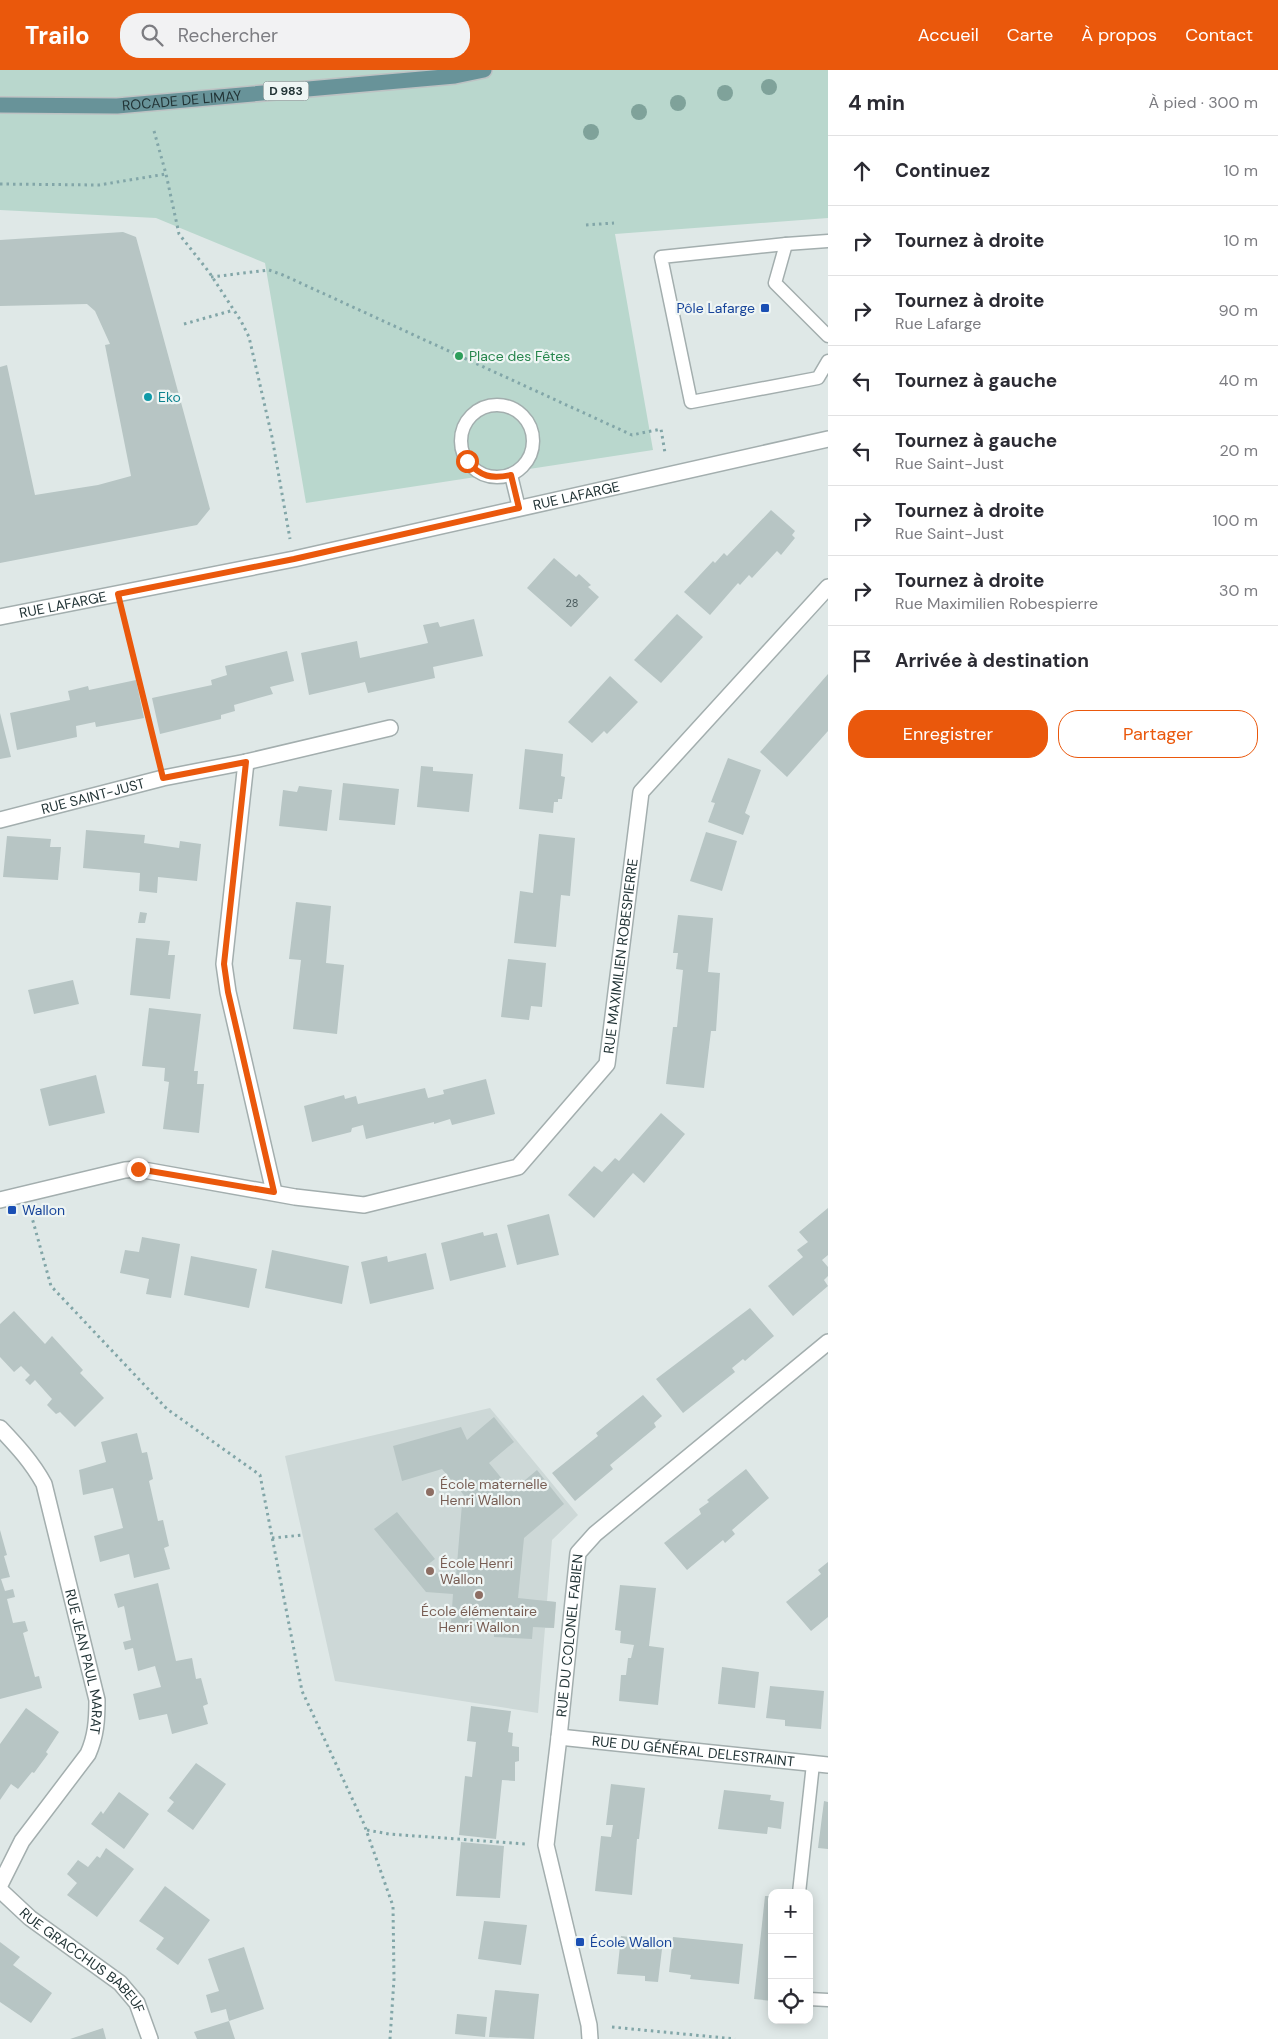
<!DOCTYPE html>
<html lang="fr">
<meta charset="utf-8">
<style>
body{margin:0;font-family:"DM Sans",sans-serif;background:#f2f2f3;color:#2b2b33}
.controls{position:absolute;right:15px;bottom:15px;display:grid;overflow:hidden;border-radius:10px;box-shadow:0 2px 12px #0003}
.controls button{width:45px;height:45px;display:grid;place-items:center;padding:0;border:0;border-bottom:1px solid #e1e1e2;background:#fff;color:#2b2b33;font:25px sans-serif}
.stop{position:absolute;width:15px;height:15px;margin:-11px;border:4px solid #ea580c;border-radius:50%;background:#fff}
.stop.end{background:#ea580c;border-color:#fff;box-shadow:0 1px 5px #0008}
.list{margin:0;padding:0;list-style:none}
h2{display:flex;justify-content:space-between;align-items:center;height:65px;margin:0;padding:0 20px;font-size:21px}
h2 small{font-size:16px;font-weight:400;color:#7c7c81}
.list li{display:grid;grid-template-columns:32px 1fr auto;gap:15px;align-items:center;box-sizing:border-box;height:70px;padding:0 20px;border-top:1px solid #e1e1e2}
.list b{display:block;font-size:19px;white-space:nowrap}
.list p{margin:0;font-size:16px;white-space:nowrap;color:#7c7c81}
.list em{font-size:16px;font-style:normal;color:#7c7c81}
.actions{display:flex;gap:10px;padding:15px 20px}
.actions a{flex:1;padding:11px 0;border:1px solid #ea580c;border-radius:20px;text-align:center;font-size:18px;color:#ea580c}
.actions .main{background:#ea580c;color:#fff}
.icon{flex:none;width:28px;height:28px;fill:none;stroke:currentColor;stroke-width:2;stroke-linecap:round;stroke-linejoin:round}
.map{position:relative;flex:none;width:828px;height:1969px;overflow:hidden}
header{display:flex;align-items:center;gap:30px;box-sizing:border-box;height:70px;padding:0 25px;background:#ea580c;color:#fff}
header strong{font-size:24px}
nav{display:flex;gap:28px;margin-inline-start:auto;font-size:18px}
.search{width:350px;height:45px;background:#f2f2f3;display:flex;align-items:center;gap:12px;box-sizing:border-box;padding:0 18px;border-radius:20px;color:#7c7c81;font-size:19px}
main{display:flex}
aside{flex:1;background:#fff}
.map>svg:first-child{display:block}
.built{fill:#cdd8d7}
.green{fill:#b9d7cd}
.building{fill:#b7c5c4}
.lines{fill:none;stroke-linecap:round;stroke-linejoin:round}
.service-casing{stroke:#a3aeae;stroke-width:15}
.minor-casing{stroke:#a3aeae;stroke-width:18}
.primary-casing{stroke:#bdc2c3;stroke-width:18}
.path{stroke:#82a6a8;stroke-width:3;stroke-dasharray:2.5 4;stroke-linecap:butt}
.service{stroke:#fff;stroke-width:12}
.minor{stroke:#fff;stroke-width:15}
.primary{stroke:#689399;stroke-width:15}
.tree{fill:#7fa29a}
.route{stroke:#ea580c;stroke-width:6}
.transit-dot{fill:#1a4fb4;stroke:#eef5f4;stroke-width:2}
.leisure-dot{fill:#2e9e5b;stroke:#eef5f4;stroke-width:2}
.culture-dot{fill:#0f9aa8;stroke:#eef5f4;stroke-width:2}
.education-dot{fill:#8d6e63;stroke:#eef5f4;stroke-width:2}
.labels{text-anchor:middle;stroke-width:4.5;stroke-linejoin:round;paint-order:stroke}
.number-label{font-size:11px;fill:#47585a}
.shield{fill:#eef5f4;stroke:#5f6e6f;stroke-width:1}
.shield-label{font-size:12px;font-weight:bold;fill:#223436}
.street-label{font-size:14px;fill:#223436;stroke:#eef5f4}
.transit-label{font-size:14px;fill:#164399;stroke:#eef5f4;text-anchor:start}
.leisure-label{font-size:14px;fill:#27864d;stroke:#eef5f4;text-anchor:start}
.culture-label{font-size:14px;fill:#0d838f;stroke:#eef5f4;text-anchor:start}
.education-label{font-size:14px;fill:#785e54;stroke:#eef5f4;text-anchor:start}
</style>
<header>
<strong>Trailo</strong>
<div class="search"><svg class="icon" aria-label="search" viewBox="0 0 24 24"><circle cx="10" cy="10" r="6"/><path d="M15 15l6 6"/></svg>Rechercher</div>
<nav><a>Accueil</a><a>Carte</a><a>À propos</a><a>Contact</a></nav>
</header>
<main>
<div class="map">
<svg width="828" height="1969" viewBox="0 0 828 1969">
<rect width="100%" height="100%" fill="#dfe8e7"/>
<polygon class="built" points="490,1338 578,1445 552,1470 547,1531 556,1532 554,1558 545,1558 538,1643 335,1611 285,1386"/>
<polygon class="green" points="0,0 828,0 828,148 615,164 653,380 306,433 265,193 156,148 0,140"/>
<g class="building">
<polygon points="123,162 136,167 210,439 197,455 0,493 0,297 7,295 35,425 98,415 131,406 105,275 110,274 95,241 87,234 0,236 0,170"/>
<polygon points="771,440 795,461 792,465 795,468 781,485 777,481 752,508 749,505 740,515 738,513 710,545 684,522 713,491 715,493 724,483 727,486"/>
<polygon points="554,488 576,507 579,504 591,515 588,517 599,527 571,557 527,518"/>
<polygon points="677,544 703,567 661,613 634,590"/>
<polygon points="474,549 483,586 433,597 435,608 368,623 365,612 309,625 301,583 357,571 360,588 428,573 423,555 438,552 440,557"/>
<polygon points="287,581 294,611 270,617 273,624 234,635 235,641 221,645 221,649 160,664 152,628 212,615 211,610 227,605 225,596"/>
<polygon points="828,604 828,661 787,707 760,682"/>
<polygon points="610,606 638,632 607,664 604,661 592,673 568,652"/>
<polygon points="136,610 144,648 96,657 95,652 76,656 77,667 17,680 10,643 70,630 68,621 88,616 89,620"/>
<polygon points="0,643 11,687 0,689"/>
<polygon points="525,679 563,684 561,706 565,707 562,729 558,729 558,732 554,732 553,743 519,739"/>
<polygon points="728,688 761,700 745,743 750,746 743,765 708,752 715,733 711,732"/>
<polygon points="421,696 433,697 433,701 473,704 469,742 417,737"/>
<polygon points="343,713 399,719 395,755 339,750"/>
<polygon points="299,716 332,720 327,761 279,756 283,720 297,722"/>
<polygon points="86,760 145,765 144,773 179,778 180,771 201,774 197,811 158,807 157,823 139,821 140,803 83,798"/>
<polygon points="706,762 737,771 722,821 690,811"/>
<polygon points="539,764 575,768 570,826 561,825 556,877 514,873 520,821 533,823"/>
<polygon points="7,766 51,769 50,777 61,777 58,810 3,807"/>
<polygon points="296,832 331,836 326,893 344,895 337,964 293,959 301,890 289,889"/>
<polygon points="140,842 147,843 145,853 138,853"/>
<polygon points="678,845 713,848 708,902 720,903 716,961 711,961 704,1018 666,1014 673,957 677,957 683,900 676,899 678,883 673,883"/>
<polygon points="136,868 170,871 168,885 175,885 170,929 130,925"/>
<polygon points="508,889 546,893 542,937 531,936 529,950 501,947"/>
<polygon points="73,910 79,934 34,944 28,920"/>
<polygon points="149,938 201,944 194,1001 198,1001 197,1014 204,1014 199,1063 163,1059 169,1012 164,1011 165,998 142,996"/>
<polygon points="96,1005 105,1043 49,1056 40,1019"/>
<polygon points="486,1009 495,1044 452,1055 450,1049 434,1054 434,1052 366,1069 363,1055 352,1058 351,1062 312,1072 304,1036 344,1025 345,1029 356,1026 358,1034 425,1018 428,1028 444,1024 443,1020"/>
<polygon points="661,1043 685,1064 644,1113 633,1103 594,1148 568,1125 594,1096 602,1102 615,1088 619,1091"/>
<polygon points="828,1138 828,1185 822,1190 828,1197 828,1206 824,1210 828,1216 793,1246 768,1216 803,1187 797,1180 808,1172 799,1162"/>
<polygon points="549,1144 559,1185 517,1195 507,1155"/>
<polygon points="483,1162 484,1166 497,1163 506,1197 450,1211 441,1173"/>
<polygon points="142,1167 180,1174 171,1228 146,1224 149,1209 120,1203 125,1180 139,1182"/>
<polygon points="272,1180 349,1196 342,1234 265,1218"/>
<polygon points="426,1183 434,1219 370,1234 361,1192 387,1186 388,1192"/>
<polygon points="191,1186 257,1199 249,1238 184,1225"/>
<polygon points="750,1238 774,1266 745,1291 743,1289 732,1298 735,1302 683,1343 656,1309"/>
<polygon points="14,1241 45,1274 52,1266 83,1300 80,1303 104,1328 75,1357 60,1342 56,1344 47,1335 52,1329 35,1310 30,1315 25,1310 30,1305 21,1296 14,1302 0,1287 0,1254"/>
<polygon points="643,1325 662,1346 654,1353 656,1357 610,1395 613,1399 575,1431 552,1403 598,1366 596,1363"/>
<polygon points="494,1347 514,1372 489,1393 512,1421 537,1400 564,1434 524,1468 518,1528 556,1532 554,1558 533,1557 532,1569 494,1567 494,1559 451,1553 453,1524 426,1522 374,1459 397,1442 435,1489 426,1496 434,1503 456,1506 462,1434 468,1430 442,1399 402,1411 393,1376 461,1357 467,1370"/>
<polygon points="137,1363 142,1383 147,1382 153,1409 149,1411 158,1451 163,1450 169,1476 164,1478 170,1499 134,1508 129,1484 100,1492 94,1466 123,1458 113,1418 83,1425 79,1400 106,1392 101,1372"/>
<polygon points="746,1399 769,1428 732,1460 735,1464 725,1473 723,1470 687,1500 664,1473 701,1444 699,1439 709,1432 707,1430"/>
<polygon points="0,1460 7,1485 4,1486 10,1507 1,1509 5,1521 13,1519 15,1527 7,1529 13,1553 25,1551 28,1561 23,1563 35,1607 39,1606 42,1618 0,1629"/>
<polygon points="828,1492 828,1547 811,1561 786,1532 821,1504 818,1500"/>
<polygon points="158,1513 176,1591 192,1588 196,1609 201,1608 208,1634 203,1636 208,1654 172,1664 167,1644 139,1650 133,1624 161,1617 155,1596 138,1601 133,1578 125,1580 123,1572 131,1570 124,1536 118,1538 114,1524"/>
<polygon points="620,1515 656,1518 649,1576 664,1578 658,1635 619,1631 621,1605 626,1605 628,1588 631,1588 634,1575 620,1573 621,1561 615,1560"/>
<polygon points="722,1597 759,1602 755,1638 718,1634"/>
<polygon points="770,1616 824,1621 821,1659 785,1656 785,1650 766,1648"/>
<polygon points="471,1636 511,1641 508,1662 513,1663 512,1676 519,1677 519,1691 515,1692 515,1711 502,1710 496,1769 459,1765 465,1706 472,1707 476,1672 467,1671"/>
<polygon points="26,1638 59,1662 46,1682 48,1684 34,1703 32,1702 18,1719 11,1714 0,1730 0,1674"/>
<polygon points="196,1693 226,1714 193,1760 167,1741 174,1732 169,1728"/>
<polygon points="611,1714 645,1718 639,1769 637,1769 632,1825 595,1821 601,1766 611,1767 613,1755 606,1755"/>
<polygon points="724,1720 771,1725 770,1730 784,1732 781,1759 768,1757 767,1764 718,1759"/>
<polygon points="119,1722 149,1744 124,1779 91,1754 101,1741 103,1744"/>
<polygon points="824,1731 828,1732 828,1779 818,1778"/>
<polygon points="461,1772 504,1776 500,1828 456,1826"/>
<polygon points="106,1778 134,1799 97,1847 67,1825 77,1813 67,1804 78,1790 88,1797 97,1786 100,1788"/>
<polygon points="165,1816 210,1850 178,1895 156,1879 164,1868 139,1851"/>
<polygon points="765,1826 772,1826 772,1931 754,1929"/>
<polygon points="484,1851 527,1855 521,1895 478,1889"/>
<polygon points="621,1866 663,1871 658,1912 645,1911 645,1906 617,1904"/>
<polygon points="673,1867 743,1874 739,1914 690,1909 691,1905 669,1902"/>
<polygon points="0,1872 20,1887 13,1895 52,1923 31,1953 0,1932"/>
<polygon points="244,1877 264,1939 229,1951 226,1939 211,1943 206,1925 219,1921 208,1889"/>
<polygon points="495,1920 539,1924 534,1969 489,1967"/>
<polygon points="457,1944 487,1947 485,1967 455,1964"/>
<polygon points="229,1951 235,1969 197,1969 194,1962"/>
<polygon points="103,1958 106,1969 70,1969"/>
</g>
<g class="lines">
<defs>
<g id="service">
<polyline points="828,171 786,174 661,187 691,332 818,308 828,291"/>
<polyline points="786,174 775,213 828,266"/>
<circle cx="497" cy="371" r="36"/>
<polyline points="511,405 519,438"/>
<polyline points="799,1823 813,1694"/>
<polyline points="809,1929 828,1930"/>
</g>
<g id="minor">
<path id="s1" d="M0,547L294,489L828,369"/>
<polyline points="246,692 224,894 228,922 274,1122"/>
<path id="s2" d="M0,750L163,708L246,692L390,658"/>
<path id="s3" d="M0,1130L125,1100L138,1099L295,1127L364,1135L518,1097L607,994L641,722L828,517"/>
<path id="s4" d="M0,1358C17,1376 32,1392 44,1414L97,1630C97,1650 96,1666 88,1684L22,1771L0,1815"/>
<path id="s5" d="M559,1667L828,1695"/>
<path id="s6" d="M0,1820L30,1848L120,1913L137,1933L150,1969"/>
<path id="s7" d="M590,1969L589,1955L546,1775L559,1667L578,1483L595,1464L828,1272"/>
</g>
<g id="primary">
<path id="s8" d="M0,35L117,36L455,6L484,0"/>
</g>
</defs>
<use href="#service" class="service-casing"/>
<use href="#minor" class="minor-casing"/>
<use href="#primary" class="primary-casing"/>
<g class="path">
<polyline points="154,61 166,104 179,164 209,202 241,251 249,267 272,367 290,469"/>
<polyline points="0,114 99,115 166,104"/>
<polyline points="586,155 614,153"/>
<polyline points="211,207 269,200 283,205 632,365 661,359 665,383"/>
<polyline points="184,254 234,240"/>
<polyline points="123,546 158,688"/>
<polyline points="31,1144 51,1216 167,1339 260,1405 302,1621 364,1754 393,1836 394,1909 390,1969"/>
<polyline points="272,1468 303,1465"/>
<polyline points="367,1760 389,1764 525,1774"/>
<polyline points="612,1957 735,1969"/>
</g>
<use href="#service" class="service"/>
<use href="#minor" class="minor"/>
<use href="#primary" class="primary"/>
</g>
<g class="tree">
<circle cx="769" cy="17" r="8"/>
<circle cx="725" cy="23" r="8"/>
<circle cx="678" cy="33" r="8"/>
<circle cx="639" cy="42" r="8"/>
<circle cx="591" cy="62" r="8"/>
</g>
<g class="lines">
<path class="route" d="M138,1099L274,1122L228,922L224,894L246,692L163,708L118,524L294,489L519,438L511,405C491,409 481,407 467,391"/>
</g>
<g class="transit-dot">
<rect x="760" y="233" width="10" height="10" rx="2.5"/>
<rect x="7" y="1135" width="10" height="10" rx="2.5"/>
<rect x="575" y="1867" width="10" height="10" rx="2.5"/>
</g>
<circle class="leisure-dot" cx="459" cy="286" r="5"/>
<circle class="culture-dot" cx="148" cy="327" r="5"/>
<g class="education-dot">
<circle cx="430" cy="1422" r="5"/>
<circle cx="430" cy="1501" r="5"/>
<circle cx="479" cy="1525" r="5"/>
</g>
<g class="labels">
<g class="number-label">
<text x="572" y="537">28</text>
</g>
<rect class="shield" x="263.5" y="11.5" width="45" height="19" rx="4"/>
<g class="shield-label">
<text x="286" y="25">D 983</text>
</g>
<g class="street-label">
<text dy="5" stroke="none"><textPath href="#s8" startOffset="182">ROCADE DE LIMAY</textPath></text>
<text dy="5" stroke="none"><textPath href="#s1" startOffset="589">RUE LAFARGE</textPath></text>
<text dy="5" stroke="none"><textPath href="#s1" startOffset="64">RUE LAFARGE</textPath></text>
<text dy="5" stroke="none"><textPath href="#s2" startOffset="96">RUE SAINT-JUST</textPath></text>
<text dy="5" stroke="none"><textPath href="#s3" startOffset="774">RUE MAXIMILIEN ROBESPIERRE</textPath></text>
<text dy="5" stroke="none"><textPath href="#s7" startOffset="410">RUE DU COLONEL FABIEN</textPath></text>
<text dy="5" stroke="none"><textPath href="#s4" startOffset="254">RUE JEAN PAUL MARAT</textPath></text>
<text dy="5" stroke="none"><textPath href="#s5" startOffset="135">RUE DU GÉNÉRAL DELESTRAINT</textPath></text>
<text dy="5" stroke="none"><textPath href="#s6" startOffset="109">RUE GRACCHUS BABEUF</textPath></text>
</g>
<g class="transit-label">
<text x="755" y="243" text-anchor="end">Pôle Lafarge</text>
<text x="22" y="1145">Wallon</text>
<text x="590" y="1877">École Wallon</text>
</g>
<g class="leisure-label">
<text x="469" y="291">Place des Fêtes</text>
</g>
<g class="culture-label">
<text x="158" y="332">Eko</text>
</g>
<g class="education-label">
<text x="440" y="1419">École maternelle<tspan x="440" dy="16">Henri Wallon</tspan></text>
<text x="440" y="1498">École Henri<tspan x="440" dy="16">Wallon</tspan></text>
<text x="479" y="1546" text-anchor="middle">École élémentaire<tspan x="479" dy="16">Henri Wallon</tspan></text>
</g>
</g>
</svg>
<div class="controls">
<button>+</button>
<button>−</button>
<button><svg class="icon" aria-label="locate" viewBox="0 0 24 24"><circle cx="12" cy="12" r="6"/><path d="M12 2v4M12 18v4M2 12h4M18 12h4"/></svg></button>
</div>
<div class="stop" style="left:467px;top:391px"></div>
<div class="stop end" style="left:138px;top:1099px"></div>
</div>
<aside>
<h2>4 min<small>À pied · 300 m</small></h2>
<ul class="list">
<li><svg class="icon" aria-label="ahead" viewBox="0 0 24 24"><path d="M12 20V5M6 11l6-6 6 6"/></svg><div><b>Continuez</b></div><em>10 m</em></li>
<li><svg class="icon" aria-label="right" viewBox="0 0 24 24"><path d="M7 20v-9h11M14 6l5 5-5 5"/></svg><div><b>Tournez à droite</b></div><em>10 m</em></li>
<li><svg class="icon" aria-label="right" viewBox="0 0 24 24"><path d="M7 20v-9h11M14 6l5 5-5 5"/></svg><div><b>Tournez à droite</b><p>Rue Lafarge</p></div><em>90 m</em></li>
<li><svg class="icon" aria-label="left" viewBox="0 0 24 24"><path d="M17 20v-9H6M10 6l-5 5 5 5"/></svg><div><b>Tournez à gauche</b></div><em>40 m</em></li>
<li><svg class="icon" aria-label="left" viewBox="0 0 24 24"><path d="M17 20v-9H6M10 6l-5 5 5 5"/></svg><div><b>Tournez à gauche</b><p>Rue Saint-Just</p></div><em>20 m</em></li>
<li><svg class="icon" aria-label="right" viewBox="0 0 24 24"><path d="M7 20v-9h11M14 6l5 5-5 5"/></svg><div><b>Tournez à droite</b><p>Rue Saint-Just</p></div><em>100 m</em></li>
<li><svg class="icon" aria-label="right" viewBox="0 0 24 24"><path d="M7 20v-9h11M14 6l5 5-5 5"/></svg><div><b>Tournez à droite</b><p>Rue Maximilien Robespierre</p></div><em>30 m</em></li>
<li><svg class="icon" aria-label="arrive" viewBox="0 0 24 24"><path d="M6 21V4h12l-3 4 3 4H6"/></svg><div><b>Arrivée à destination</b></div></li>
</ul>
<div class="actions"><a class="main">Enregistrer</a><a>Partager</a></div>
</aside>
</main>
